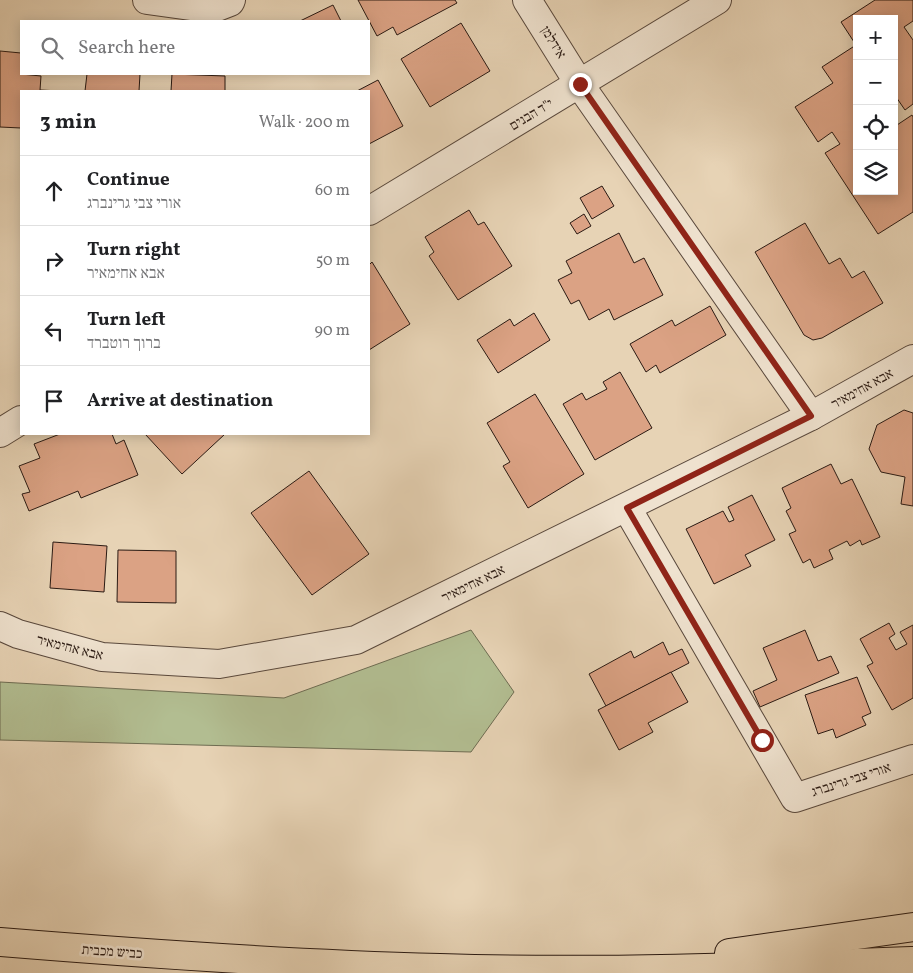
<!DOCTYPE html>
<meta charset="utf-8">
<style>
body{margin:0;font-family:Vollkorn,"Frank Ruhl Libre",serif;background:#f6f6f6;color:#202124}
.controls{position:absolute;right:15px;top:15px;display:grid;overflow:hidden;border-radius:0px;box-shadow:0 2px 12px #0003}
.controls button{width:45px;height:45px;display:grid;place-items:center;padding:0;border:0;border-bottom:1px solid #e0e0e0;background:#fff;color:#202124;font:25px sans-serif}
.stop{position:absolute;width:15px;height:15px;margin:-11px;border:4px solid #8f2418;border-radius:50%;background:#fff}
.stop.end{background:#8f2418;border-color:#fff;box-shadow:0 1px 5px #0008}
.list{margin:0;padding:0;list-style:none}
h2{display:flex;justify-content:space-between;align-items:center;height:65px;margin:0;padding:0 20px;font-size:21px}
h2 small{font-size:16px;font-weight:400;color:#757577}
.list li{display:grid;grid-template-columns:32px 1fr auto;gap:15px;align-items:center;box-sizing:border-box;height:70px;padding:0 20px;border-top:1px solid #e0e0e0}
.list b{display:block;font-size:19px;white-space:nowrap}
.list p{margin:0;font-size:16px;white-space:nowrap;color:#757577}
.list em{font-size:16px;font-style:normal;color:#757577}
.icon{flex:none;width:28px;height:28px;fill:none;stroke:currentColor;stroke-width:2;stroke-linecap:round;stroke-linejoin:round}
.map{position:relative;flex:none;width:913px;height:973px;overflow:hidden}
.search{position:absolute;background:#fff;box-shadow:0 2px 12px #0003;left:20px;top:20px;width:350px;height:55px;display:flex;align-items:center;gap:12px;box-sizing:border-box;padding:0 18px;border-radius:0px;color:#757577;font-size:19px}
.panel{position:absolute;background:#fff;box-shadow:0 2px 12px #0003;left:20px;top:90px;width:350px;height:345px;border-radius:0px}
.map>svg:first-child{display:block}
.green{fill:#b2bd91;stroke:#6e6c52}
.building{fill:#dba284;stroke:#2a1a13}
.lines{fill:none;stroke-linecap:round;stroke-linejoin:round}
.street-casing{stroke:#59483c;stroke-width:30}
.highway-casing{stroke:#2a1a13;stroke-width:30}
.street{stroke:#efe2cf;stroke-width:28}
.highway{stroke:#e7d3b5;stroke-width:28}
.route{stroke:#8f2418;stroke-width:6}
.labels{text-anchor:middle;stroke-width:5;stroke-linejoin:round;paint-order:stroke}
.street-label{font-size:14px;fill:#2a1a13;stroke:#efe2cf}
</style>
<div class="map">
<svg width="913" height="973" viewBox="0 0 913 973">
<rect width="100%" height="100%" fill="#e7d3b5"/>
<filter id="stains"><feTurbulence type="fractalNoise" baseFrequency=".004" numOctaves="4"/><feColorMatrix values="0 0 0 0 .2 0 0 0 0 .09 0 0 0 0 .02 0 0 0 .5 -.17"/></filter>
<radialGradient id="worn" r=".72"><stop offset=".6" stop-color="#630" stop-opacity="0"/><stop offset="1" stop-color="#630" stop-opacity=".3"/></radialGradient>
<polygon class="green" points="471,630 514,692 471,752 0,740 0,682 284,698"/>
<g class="building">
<polygon points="358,0 455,0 457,3 397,35 393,27 377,36"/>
<polygon points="875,0 913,0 913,21 904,27 913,40 913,104 905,110 894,94 894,19 857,19 857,191 894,191 894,127 912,115 913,117 913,212 878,234 825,153 840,144 832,132 818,142 795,107 833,83 822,67 856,45 841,22"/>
<polygon points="333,5 341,21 300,21"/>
<polygon points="461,23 490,71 430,107 401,59"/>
<polygon points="0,51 21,53 21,74 41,76 40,90 60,91 21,91 21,128 0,127"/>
<polygon points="87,74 140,74 139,91 85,91"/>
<polygon points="172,74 225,76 225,91 171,91"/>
<polygon points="378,80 403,126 369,144 369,91 357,91"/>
<polygon points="602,186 614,206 592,219 580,198"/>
<polygon points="469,210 478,225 484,222 512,266 458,300 429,256 434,252 425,237"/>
<polygon points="584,214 591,226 577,234 570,223"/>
<polygon points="805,223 829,264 840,258 852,278 864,271 883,303 822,338 813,340 804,335 755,252"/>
<polygon points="619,233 634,263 644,258 663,295 614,320 609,309 589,320 579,300 571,304 558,280 572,273 566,261"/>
<polygon points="372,262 410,324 369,350 369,265"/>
<polygon points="710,306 726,335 660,373 656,365 646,372 630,344 672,320 675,326"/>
<polygon points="534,313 550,340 498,373 477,340 510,319 514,326"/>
<polygon points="620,372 652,428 595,460 563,404 582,393 586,400 607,389 603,382"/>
<polygon points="535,394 584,474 528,508 503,466 510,462 487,423"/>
<polygon points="904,410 913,413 913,506 901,504 905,477 881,472 869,449 877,425"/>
<polygon points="60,434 112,434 116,444 124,440 138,475 81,498 78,491 29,511 22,494 30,492 19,466 40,458 34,444"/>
<polygon points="145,434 225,434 182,474"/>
<polygon points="831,464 841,484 852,479 880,537 862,545 860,540 850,546 847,541 829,550 833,559 814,568 810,559 803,563 789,534 796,531 786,511 791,508 782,488"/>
<polygon points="309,471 369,554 312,595 251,513"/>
<polygon points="752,495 775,540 745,555 751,566 714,584 686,529 723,511 729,522 734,520 728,507"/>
<polygon points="53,542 107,546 104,592 50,588"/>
<polygon points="118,550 176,551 176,603 117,602"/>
<polygon points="889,623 895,634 889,638 896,650 907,644 900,632 913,625 913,698 892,710 867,666 873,663 860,639"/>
<polygon points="805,630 818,661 831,656 839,673 760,707 753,691 777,680 763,648"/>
<polygon points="663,642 669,655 682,649 689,663 606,706 589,674 631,651 634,658"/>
<polygon points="671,672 688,702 648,723 653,732 619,750 598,710"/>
<polygon points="857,677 871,713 862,717 866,725 836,738 833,729 818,734 805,695"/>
</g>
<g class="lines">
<defs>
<g id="street">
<polyline points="147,0 212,9 230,2 231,0"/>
<polyline points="527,0 580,85 811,416"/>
<polyline points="369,211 717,0"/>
<polyline points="0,433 21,420"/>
<polyline points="627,508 795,798 913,759"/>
<polyline points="0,626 18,634 102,657 219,664 356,640 811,416 913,359"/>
</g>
<g id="highway">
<path d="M0,942C147,954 293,964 440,968C598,973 755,967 913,961"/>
<polyline points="729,953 913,927"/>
</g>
</defs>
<use href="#street" class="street-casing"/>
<use href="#highway" class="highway-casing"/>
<use href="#street" class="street"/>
<use href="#highway" class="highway"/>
</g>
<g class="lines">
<polyline class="route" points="580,84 811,416 627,508 762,740"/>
</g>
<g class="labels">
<g class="street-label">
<text transform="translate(554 42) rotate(58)" y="5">אידלמן</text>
<text transform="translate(531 114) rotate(-31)" y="5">י"ד הבנים</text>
<text transform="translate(862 388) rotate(-29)" y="5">אבא אחימאיר</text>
<text transform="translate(473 583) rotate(-26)" y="5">אבא אחימאיר</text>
<text transform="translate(70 647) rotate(14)" y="5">אבא אחימאיר</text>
<text transform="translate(851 779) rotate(-18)" y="5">אורי צבי גרינברג</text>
<text transform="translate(112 951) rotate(4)" y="5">כביש מכבית</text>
</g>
</g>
<rect width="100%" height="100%" filter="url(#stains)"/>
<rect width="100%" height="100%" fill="url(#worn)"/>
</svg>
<div class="controls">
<button>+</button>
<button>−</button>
<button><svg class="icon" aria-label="locate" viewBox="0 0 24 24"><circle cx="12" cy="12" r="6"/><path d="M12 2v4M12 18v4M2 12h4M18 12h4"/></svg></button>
<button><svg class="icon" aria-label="layers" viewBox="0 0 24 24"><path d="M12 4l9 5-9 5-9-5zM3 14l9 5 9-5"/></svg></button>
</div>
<div class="stop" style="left:762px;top:740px"></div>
<div class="stop end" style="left:580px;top:84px"></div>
<div class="search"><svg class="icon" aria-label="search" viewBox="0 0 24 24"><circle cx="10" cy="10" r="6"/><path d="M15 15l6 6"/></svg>Search here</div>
<section class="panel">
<h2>3 min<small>Walk · 200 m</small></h2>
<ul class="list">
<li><svg class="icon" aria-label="ahead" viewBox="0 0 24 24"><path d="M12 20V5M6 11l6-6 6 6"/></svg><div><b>Continue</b><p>אורי צבי גרינברג</p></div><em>60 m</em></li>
<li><svg class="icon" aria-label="right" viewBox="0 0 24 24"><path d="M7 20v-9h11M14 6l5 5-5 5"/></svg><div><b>Turn right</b><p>אבא אחימאיר</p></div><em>50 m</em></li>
<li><svg class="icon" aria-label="left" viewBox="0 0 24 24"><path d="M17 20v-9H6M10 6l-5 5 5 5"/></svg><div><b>Turn left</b><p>ברוך רוטברד</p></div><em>90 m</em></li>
<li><svg class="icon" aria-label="arrive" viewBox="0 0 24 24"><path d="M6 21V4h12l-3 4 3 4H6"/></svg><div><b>Arrive at destination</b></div></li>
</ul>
</section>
</div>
